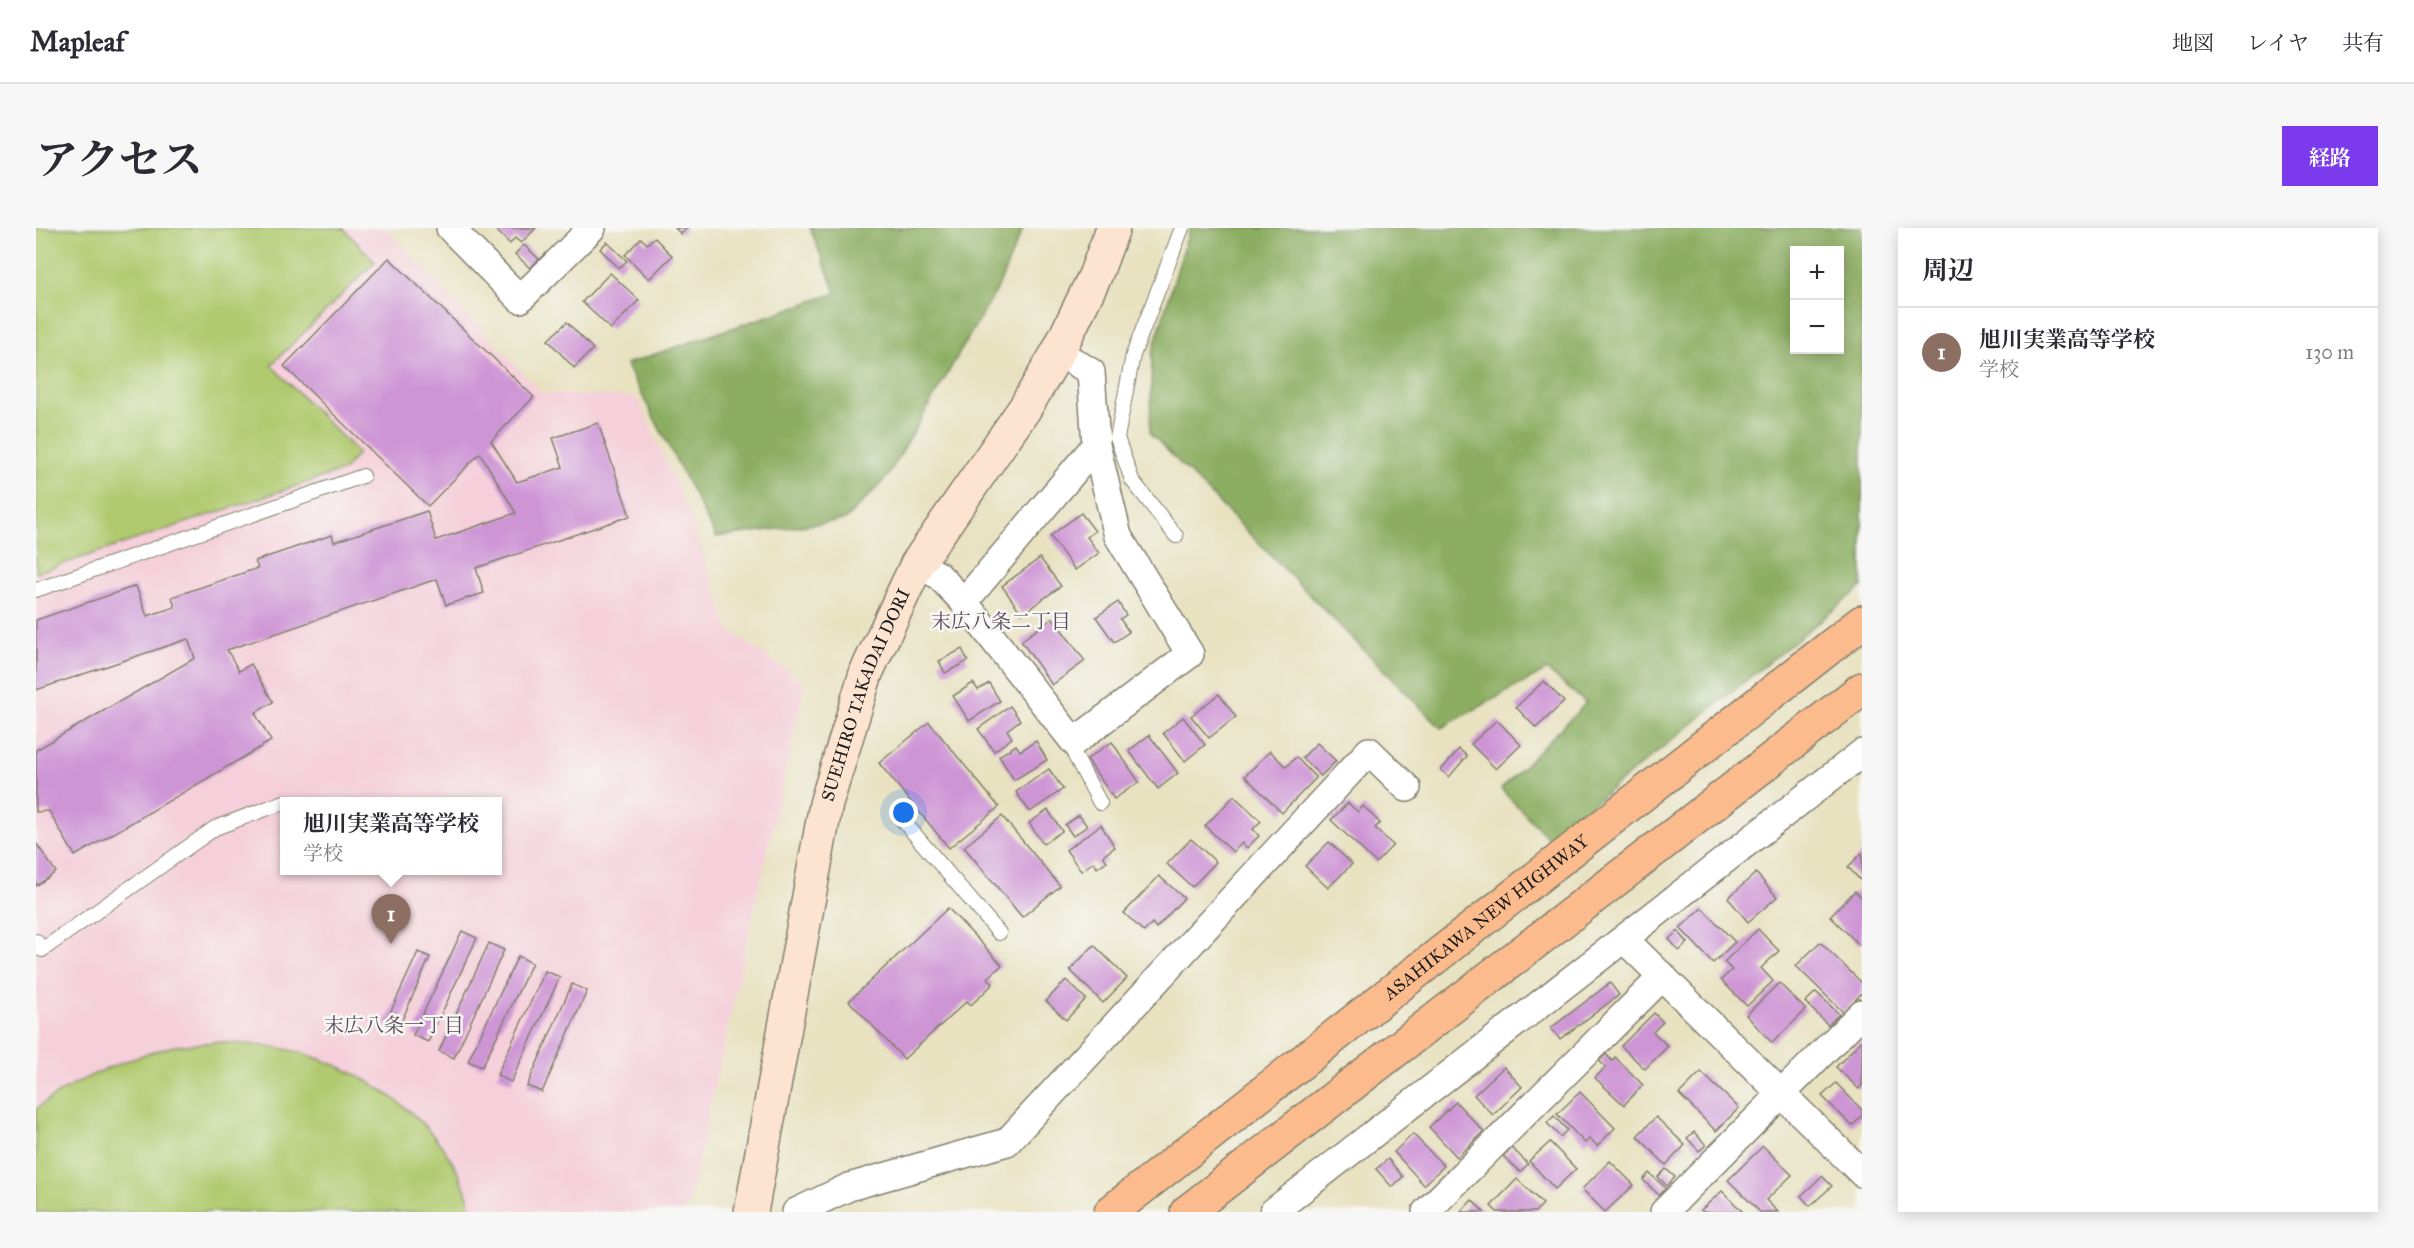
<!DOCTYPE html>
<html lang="ja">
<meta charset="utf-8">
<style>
body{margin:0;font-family:"IM FELL Great Primer","Noto Serif JP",serif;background:#f7f7f7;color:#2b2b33}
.controls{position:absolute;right:18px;top:18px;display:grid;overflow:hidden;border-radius:0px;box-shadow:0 3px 15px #0003}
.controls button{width:54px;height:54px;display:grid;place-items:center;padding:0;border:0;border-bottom:2px solid #e1e1e2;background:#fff;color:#2b2b33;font:30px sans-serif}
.you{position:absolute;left:868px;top:585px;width:21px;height:21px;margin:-15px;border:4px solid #fff;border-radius:50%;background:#1a73e8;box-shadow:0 0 0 9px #1a73e833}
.badge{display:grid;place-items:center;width:39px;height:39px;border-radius:50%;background:#7c3aed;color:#fff;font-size:20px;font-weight:700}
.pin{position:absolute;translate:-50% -50px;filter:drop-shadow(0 2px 3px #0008)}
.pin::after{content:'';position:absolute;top:32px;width:21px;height:18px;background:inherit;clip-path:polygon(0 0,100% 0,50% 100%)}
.popup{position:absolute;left:244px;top:569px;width:222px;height:78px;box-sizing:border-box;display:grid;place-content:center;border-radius:0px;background:#fff;filter:drop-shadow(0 2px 4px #0005);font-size:20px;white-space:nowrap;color:#7c7c81}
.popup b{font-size:22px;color:#2b2b33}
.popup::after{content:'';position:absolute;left:50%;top:100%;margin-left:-12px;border:12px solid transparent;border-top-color:#fff}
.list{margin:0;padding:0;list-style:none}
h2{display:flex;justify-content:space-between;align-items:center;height:78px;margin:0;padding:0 24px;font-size:26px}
h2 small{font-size:20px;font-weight:400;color:#7c7c81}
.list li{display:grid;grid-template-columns:39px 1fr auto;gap:18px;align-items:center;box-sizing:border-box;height:90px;padding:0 24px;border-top:2px solid #e1e1e2}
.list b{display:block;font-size:22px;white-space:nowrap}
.list p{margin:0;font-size:20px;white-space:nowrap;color:#7c7c81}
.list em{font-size:20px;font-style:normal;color:#7c7c81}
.map{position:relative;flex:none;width:1826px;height:984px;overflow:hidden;border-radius:0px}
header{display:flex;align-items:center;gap:36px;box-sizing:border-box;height:84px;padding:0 30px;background:#fff;border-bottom:2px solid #e1e1e2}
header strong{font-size:28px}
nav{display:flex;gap:33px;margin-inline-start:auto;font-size:21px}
.intro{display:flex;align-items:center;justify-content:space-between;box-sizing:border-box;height:144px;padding:0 36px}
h1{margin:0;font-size:42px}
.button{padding:15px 27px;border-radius:0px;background:#7c3aed;color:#fff;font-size:21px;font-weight:700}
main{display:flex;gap:36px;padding:0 36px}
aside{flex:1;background:#fff;border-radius:0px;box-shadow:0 3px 15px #0003}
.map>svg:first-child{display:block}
.built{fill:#f5cfd9;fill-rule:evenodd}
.green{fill:#b1ca70;stroke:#667346;stroke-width:1.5}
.forest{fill:#8cae62;stroke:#54653f;stroke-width:1.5;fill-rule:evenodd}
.building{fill:#ce95d5}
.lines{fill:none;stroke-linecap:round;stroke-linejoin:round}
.lane-casing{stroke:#827f6e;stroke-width:16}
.street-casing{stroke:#827f6e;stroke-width:30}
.secondary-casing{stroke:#827f6e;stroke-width:36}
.highway-casing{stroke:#827f6e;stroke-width:36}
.lane{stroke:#fff;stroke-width:14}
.street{stroke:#fff;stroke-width:27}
.secondary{stroke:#fde4d1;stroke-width:33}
.highway{stroke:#fbbb8d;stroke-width:33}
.labels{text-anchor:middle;stroke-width:5;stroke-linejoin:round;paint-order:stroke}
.street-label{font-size:18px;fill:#1c1c1c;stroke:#f6f6f2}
.neighbourhood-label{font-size:20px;fill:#5a465d;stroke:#f6f6f2}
</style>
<header>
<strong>Mapleaf</strong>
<nav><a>地図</a><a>レイヤ</a><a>共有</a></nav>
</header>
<div class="intro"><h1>アクセス</h1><a class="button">経路</a></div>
<main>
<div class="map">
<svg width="1826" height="984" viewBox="0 0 1826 984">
<rect width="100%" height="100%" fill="#f6f6f2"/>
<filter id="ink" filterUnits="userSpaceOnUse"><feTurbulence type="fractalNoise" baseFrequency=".0167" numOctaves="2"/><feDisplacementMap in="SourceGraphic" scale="12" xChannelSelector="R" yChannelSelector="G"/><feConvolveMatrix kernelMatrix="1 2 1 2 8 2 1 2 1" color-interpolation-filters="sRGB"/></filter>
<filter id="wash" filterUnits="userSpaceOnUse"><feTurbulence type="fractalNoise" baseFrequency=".008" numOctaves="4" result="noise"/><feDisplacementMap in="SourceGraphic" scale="24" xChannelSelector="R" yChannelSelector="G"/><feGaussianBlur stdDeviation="1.35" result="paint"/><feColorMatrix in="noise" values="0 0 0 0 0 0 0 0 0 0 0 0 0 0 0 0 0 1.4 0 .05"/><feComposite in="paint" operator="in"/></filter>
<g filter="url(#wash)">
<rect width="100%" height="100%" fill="#e8e2c1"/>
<path class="built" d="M0,0H349L506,165L601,169L652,283L694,403L769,455L652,977L644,984H0ZM248,574H461V642H248Z"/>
<g class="green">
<polygon points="0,0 307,0 339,34 235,137 322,225 308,242 0,345"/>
<path d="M181,814C212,816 245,818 275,828C348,852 419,907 436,984H0V881C37,852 85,833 130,820C146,816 164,816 181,814Z"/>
</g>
<g class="forest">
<polygon points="774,0 987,0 962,59 851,249 809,292 680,309 590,136 800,65"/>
<path d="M1154,0H1826V359L1513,611L1465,561L1550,475L1511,442L1405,500L1114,205L1116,125ZM1758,22H1804V122H1758Z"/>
</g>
<g id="blocks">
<g class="building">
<polygon points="458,0 500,0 485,15 479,10 474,16"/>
<polygon points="639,0 651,0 645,6"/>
<polygon points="618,9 636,28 613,51 589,27 605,10 611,16"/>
<polygon points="571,14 591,33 583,40 564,21"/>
<polygon points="488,17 503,31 494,40 479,26"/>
<polygon points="353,30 498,169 455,213 481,254 527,239 517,210 562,195 594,288 440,340 448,365 410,377 401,351 191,422 203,443 215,436 237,474 219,485 235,513 39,628 13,583 0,584 0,522 159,430 152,411 0,462 0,392 100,358 111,388 139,379 136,369 222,340 219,333 296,307 298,314 391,283 400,312 480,285 444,225 392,278 248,138"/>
<polygon points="574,45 603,72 575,101 546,74"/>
<polygon points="531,94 557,121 538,140 512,112"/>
<polygon points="1045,285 1059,303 1051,309 1063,325 1039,342 1014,308"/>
<polygon points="1004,330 1025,358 986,386 966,358"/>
<polygon points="1082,374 1090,387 1084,391 1093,404 1078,414 1060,389"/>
<polygon points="1017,390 1049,433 1016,457 985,413"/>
<polygon points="926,421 932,433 909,445 903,433"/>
<polygon points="1508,453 1528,474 1500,500 1480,479"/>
<polygon points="937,455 942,462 953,455 964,473 933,493 917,468"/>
<polygon points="1183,466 1200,489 1173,510 1155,488"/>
<polygon points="974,478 984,492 971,502 976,510 958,523 942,501"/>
<polygon points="1147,489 1169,517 1149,533 1127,505"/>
<polygon points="1461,492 1485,517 1460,541 1435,516"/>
<polygon points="893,494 963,579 913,620 843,535"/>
<polygon points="1113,507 1142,545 1122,561 1093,523"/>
<polygon points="1000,513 1011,532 978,552 963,528 980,517 984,523"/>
<polygon points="1076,514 1103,554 1078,571 1051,531"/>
<polygon points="1281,515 1300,533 1285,548 1266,530"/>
<polygon points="1423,521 1431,528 1413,549 1405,542"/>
<polygon points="1234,523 1250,539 1260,529 1280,550 1246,585 1209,548"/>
<polygon points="1013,541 1027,561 994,584 980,564"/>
<polygon points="1198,568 1225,593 1217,601 1223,608 1211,620 1206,615 1197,624 1169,598"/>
<polygon points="1312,575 1322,584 1327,578 1344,595 1339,600 1357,617 1340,635 1295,592"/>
<polygon points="1012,582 1026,603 1007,616 993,595"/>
<polygon points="1043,587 1051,598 1037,608 1029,597"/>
<polygon points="966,588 1024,658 986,689 928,619"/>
<polygon points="1065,597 1079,619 1067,628 1071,633 1061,640 1058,634 1045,643 1030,622"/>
<polygon points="1155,611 1180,634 1156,659 1131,636"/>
<polygon points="1293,614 1316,636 1292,660 1269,638"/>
<polygon points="0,615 20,644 0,658"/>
<polygon points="1826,625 1826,654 1812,639"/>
<polygon points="1720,645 1741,669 1712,694 1692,670"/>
<polygon points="1123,648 1148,670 1120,700 1116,695 1108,704 1088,685"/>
<polygon points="1819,663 1826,670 1826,714 1823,717 1794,688"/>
<polygon points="912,680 966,737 952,750 957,756 935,777 931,773 868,831 813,773"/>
<polygon points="1666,680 1699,714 1677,735 1644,700"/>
<polygon points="1722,701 1743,723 1725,740 1737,753 1711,778 1685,752 1696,742 1688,734"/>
<polygon points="426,703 441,710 392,814 377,807"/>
<polygon points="1642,703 1652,715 1643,723 1633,711"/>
<polygon points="1784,714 1826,755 1826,765 1807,784 1760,738"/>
<polygon points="453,715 468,722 418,830 403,823"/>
<polygon points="1058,717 1091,750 1067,775 1034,742"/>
<polygon points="382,724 394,729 362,801 349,796"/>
<polygon points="482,728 496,735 446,839 432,833"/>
<polygon points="509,743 524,749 475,854 461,847"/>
<polygon points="1030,752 1050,771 1030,792 1010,773"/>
<polygon points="1574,755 1583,767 1524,811 1515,800"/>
<polygon points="1743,755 1770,782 1736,815 1710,787"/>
<polygon points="536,756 551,763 506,864 491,858"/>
<polygon points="1780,764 1803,786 1792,797 1769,774"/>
<polygon points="1618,785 1627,794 1617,804 1632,818 1609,841 1585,818"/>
<polygon points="1826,812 1826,857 1823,861 1800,839"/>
<polygon points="1570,826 1576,833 1579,829 1607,857 1588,877 1559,850 1570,839 1563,833"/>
<polygon points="1468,839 1486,859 1457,887 1438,867"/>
<polygon points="1665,844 1703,880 1680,903 1643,866"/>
<polygon points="1800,855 1826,882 1826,888 1816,898 1786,868"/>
<polygon points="1544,864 1579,900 1561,918 1554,910 1549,915 1521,886"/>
<polygon points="1420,874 1448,904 1421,929 1393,899"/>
<polygon points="1518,888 1531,902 1524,909 1511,895"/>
<polygon points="1620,889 1649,917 1630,937 1601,908"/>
<polygon points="1658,904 1670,917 1663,923 1651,910"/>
<polygon points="1377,906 1408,938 1388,957 1358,924"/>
<polygon points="1514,914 1540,941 1519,961 1493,933"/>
<polygon points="1727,918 1756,947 1730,972 1742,984 1724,984 1692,952"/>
<polygon points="1476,920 1492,936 1484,944 1467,928"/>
<polygon points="1352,931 1367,949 1356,959 1340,941"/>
<polygon points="1574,933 1598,957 1569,984 1546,961"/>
<polygon points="1630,941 1639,949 1631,958 1622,949"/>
<polygon points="1613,945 1630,960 1623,967 1607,952"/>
<polygon points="1786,948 1796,958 1774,978 1765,968"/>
<polygon points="1481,951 1507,976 1499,984 1461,984 1455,978"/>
<polygon points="1686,963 1707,984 1667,984 1665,982"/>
<polygon points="1436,972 1448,984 1425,984"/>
</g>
</g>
</g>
<g filter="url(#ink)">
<use href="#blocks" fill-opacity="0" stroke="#827f6e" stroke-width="1.5"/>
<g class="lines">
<defs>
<g id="lane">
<polyline points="1140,308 1096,252 1081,210 1097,127 1146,0"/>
<polyline points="0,362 327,248"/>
<polyline points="1038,514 1039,528 1064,575"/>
<polyline points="863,588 963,705"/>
<polyline points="0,713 6,722 179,600 248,574"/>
</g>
<g id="street">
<polyline points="414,0 484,71 556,0"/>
<polyline points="881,336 902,347 928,374 1038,514 1154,426 1082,308 1060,217 1055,144 1022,124"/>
<polyline points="928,374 1060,217"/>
<polyline points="1589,712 1826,945"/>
<polyline points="760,984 813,959 971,914 1333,523 1371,560"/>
<polyline points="1237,984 1826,525"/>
<polyline points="1390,984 1627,748"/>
<polyline points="1628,984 1826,785"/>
</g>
<g id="secondary">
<path id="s1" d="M715,984L790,576L830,445L881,336L989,180L1022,124L1059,48L1077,0"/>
</g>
<g id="highway">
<path id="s2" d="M1075,984L1826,394"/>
<polyline points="1151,984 1826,461"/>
</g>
</defs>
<use href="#lane" class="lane-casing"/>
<use href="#street" class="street-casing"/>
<use href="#secondary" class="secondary-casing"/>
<use href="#highway" class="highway-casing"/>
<use href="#lane" class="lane"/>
<use href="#street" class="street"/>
<use href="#secondary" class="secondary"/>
<use href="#highway" class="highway"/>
</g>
</g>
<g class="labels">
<g class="street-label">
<text dy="6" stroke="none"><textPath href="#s1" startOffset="531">SUEHIRO TAKADAI DORI</textPath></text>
<text dy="6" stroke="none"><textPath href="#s2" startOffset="477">ASAHIKAWA NEW HIGHWAY</textPath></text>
</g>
<g class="neighbourhood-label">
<text x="965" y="400">末広八条二丁目</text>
<text x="358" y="804">末広八条一丁目</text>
</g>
</g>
</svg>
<div class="controls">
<button>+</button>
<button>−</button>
</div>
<div class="you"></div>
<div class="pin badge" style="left:355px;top:716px;background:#8d6e63">1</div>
<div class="popup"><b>旭川実業高等学校</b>学校</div>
</div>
<aside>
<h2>周辺<small></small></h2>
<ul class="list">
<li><span class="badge" style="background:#8d6e63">1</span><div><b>旭川実業高等学校</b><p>学校</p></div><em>130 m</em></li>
</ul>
</aside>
</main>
